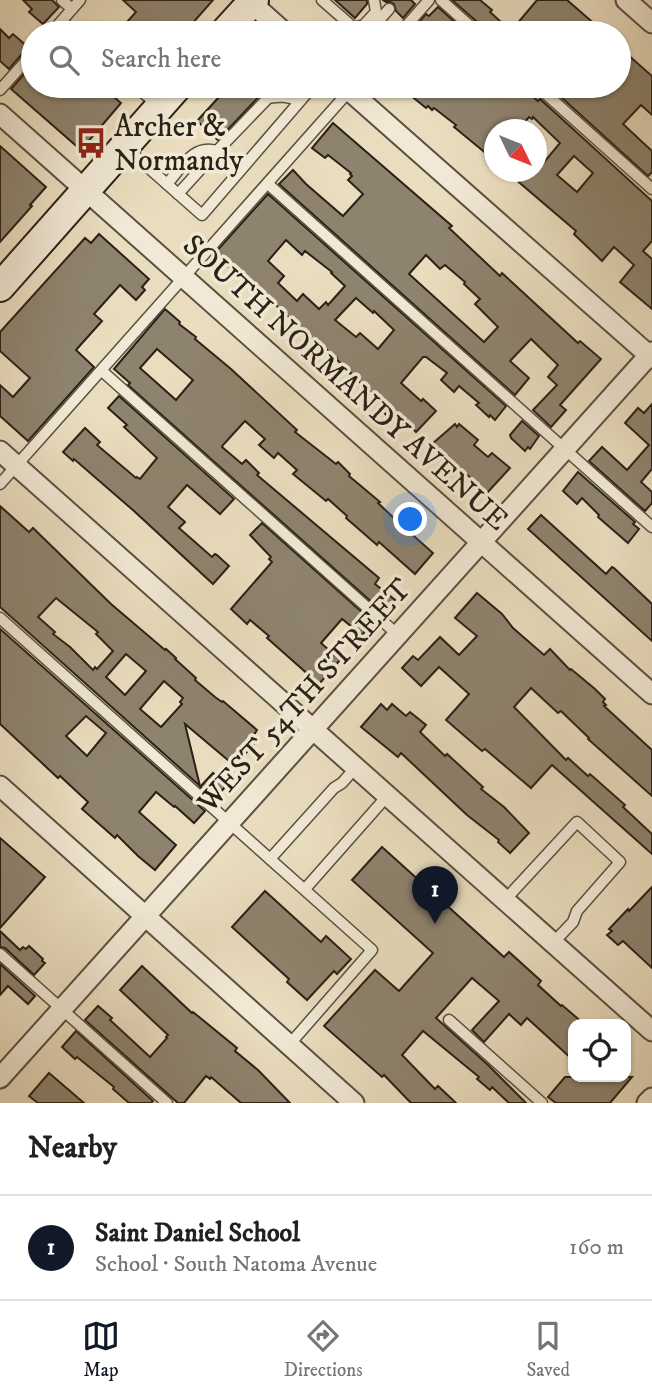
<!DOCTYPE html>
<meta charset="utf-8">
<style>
body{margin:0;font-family:"IM FELL DW Pica",serif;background:#f6f6f6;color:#202124}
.controls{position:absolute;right:21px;bottom:21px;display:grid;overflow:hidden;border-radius:14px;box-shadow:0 2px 5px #0004}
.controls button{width:63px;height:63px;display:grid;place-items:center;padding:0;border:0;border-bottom:2px solid #e0e0e0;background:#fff;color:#202124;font:35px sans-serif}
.compass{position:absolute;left:484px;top:119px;width:63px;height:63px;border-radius:50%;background:#fff;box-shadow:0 2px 5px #0004;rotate:133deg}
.you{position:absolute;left:411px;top:520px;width:24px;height:24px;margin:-18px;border:5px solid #fff;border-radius:50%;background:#1a73e8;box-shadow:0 0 0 10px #1a73e833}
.badge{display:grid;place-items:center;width:46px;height:46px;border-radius:50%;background:#111827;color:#fff;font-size:23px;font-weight:700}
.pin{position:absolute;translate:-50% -58px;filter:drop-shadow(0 2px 4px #0008)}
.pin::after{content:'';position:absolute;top:37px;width:24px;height:21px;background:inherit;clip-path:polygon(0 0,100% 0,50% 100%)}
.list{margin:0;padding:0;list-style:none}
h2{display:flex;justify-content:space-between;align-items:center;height:91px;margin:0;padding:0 28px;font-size:30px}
h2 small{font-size:23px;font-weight:400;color:#757577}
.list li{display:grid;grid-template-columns:46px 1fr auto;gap:21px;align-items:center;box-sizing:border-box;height:105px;padding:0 28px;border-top:2px solid #e0e0e0}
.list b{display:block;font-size:26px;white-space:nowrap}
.list p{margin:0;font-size:23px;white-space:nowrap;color:#757577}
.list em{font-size:23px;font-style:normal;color:#757577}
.icon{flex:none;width:38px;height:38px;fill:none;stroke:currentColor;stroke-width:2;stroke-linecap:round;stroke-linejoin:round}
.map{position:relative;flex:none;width:652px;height:1103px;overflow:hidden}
.search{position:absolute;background:#fff;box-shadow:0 2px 5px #0004;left:21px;right:21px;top:21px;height:77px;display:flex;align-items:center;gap:18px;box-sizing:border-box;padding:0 24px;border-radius:38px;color:#757577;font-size:26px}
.sheet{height:196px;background:#fff}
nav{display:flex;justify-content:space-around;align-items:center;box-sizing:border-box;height:98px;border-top:2px solid #e0e0e0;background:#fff;font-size:19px;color:#757577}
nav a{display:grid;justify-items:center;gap:4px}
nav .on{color:#111827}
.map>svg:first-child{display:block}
.building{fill:#8e836e;stroke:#2a2116;stroke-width:2;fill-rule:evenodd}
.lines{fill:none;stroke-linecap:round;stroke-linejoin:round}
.service-casing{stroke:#5a5040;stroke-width:13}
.minor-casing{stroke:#5a5040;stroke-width:23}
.secondary-casing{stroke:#2a2116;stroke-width:32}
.service{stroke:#f1e9d5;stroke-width:10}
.minor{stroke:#f1e9d5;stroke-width:19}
.secondary{stroke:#f1e9d5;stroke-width:28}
.labels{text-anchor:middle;stroke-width:7;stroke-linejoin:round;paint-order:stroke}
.poi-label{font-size:30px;fill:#2a2116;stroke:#f1e9d5;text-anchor:start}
.street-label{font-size:30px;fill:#2a2116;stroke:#f1e9d5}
</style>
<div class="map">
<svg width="652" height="1103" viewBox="0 0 652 1103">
<rect width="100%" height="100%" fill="#eaddbf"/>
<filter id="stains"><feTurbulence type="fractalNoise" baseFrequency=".00286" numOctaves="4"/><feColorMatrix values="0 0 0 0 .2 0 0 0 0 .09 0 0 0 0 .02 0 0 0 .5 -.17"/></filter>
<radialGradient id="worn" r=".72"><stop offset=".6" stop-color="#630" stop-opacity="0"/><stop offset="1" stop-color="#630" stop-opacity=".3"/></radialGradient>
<g class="building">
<polygon points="23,0 52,0 59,7 43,24 29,12 32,9"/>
<polygon points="123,0 213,0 184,33 117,33 136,12"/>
<polygon points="335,0 367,0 367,4 355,18"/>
<polygon points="383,0 411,0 415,4 403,18 396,11 394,4 390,2 386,2"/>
<polygon points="452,0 480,0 492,10 490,12 511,31 537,0 567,0 605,33 485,33 483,27"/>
<polygon points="438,7 467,33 420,33 414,28 426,14 429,16"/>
<polygon points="0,29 9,38 13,34 28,47 9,69 0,61"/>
<polygon points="619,47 652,76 652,115 641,105 623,124 652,151 652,172 648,176 550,87 551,86 619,86"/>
<polygon points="33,64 33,86 101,86 121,103 81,150 11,89"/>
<polygon points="229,86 269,86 218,140 197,121"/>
<path d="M399,86H522L538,101L540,99L652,201V241L643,251L652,259V309L620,282L634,265L614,247L602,261L574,234L576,231L507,172H536L560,143L533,117L532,119L529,117L518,130H494V160L454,127L456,125L434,108L432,110L428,106L426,108ZM574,156L593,173L577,192L557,175Z"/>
<path d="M333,123L452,226L449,228L500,276L502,273L578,343L580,341L601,359L560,405L566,410L551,427L533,410L557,385L548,377L558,365L531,339L510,361L529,378L515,395L279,184L293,170L306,184L343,216L363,194L348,180L352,176L350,174L351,173L328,155L325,158L312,148ZM426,255L440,269L445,265L465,282L464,284L480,299L475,304L498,327L484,342L409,274Z"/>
<polygon points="0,146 46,187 30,205 32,206 0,242"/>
<path d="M268,194L506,406L495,420L490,415L489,417L476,405L479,403L459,386L454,392L441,380L447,373L426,357H423L401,383L421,401L423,399L436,411L416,432L402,418L396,424L383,412L388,406L350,374L351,373L336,359L337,358L316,341L315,342L266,296L248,282L247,283L214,254ZM286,240L302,255L305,251L332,272L331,273L345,286L328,305L326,302L319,309L303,294L297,301L278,283L284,276L268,261ZM356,298L373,313L374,311L394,330L378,349L360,333L356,337L335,320Z"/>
<polygon points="99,234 149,279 142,287 145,290 136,300 120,285 94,314 102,321 76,350 94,367 28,441 0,416 0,385 13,397 30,378 0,351 0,332 85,238 91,243"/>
<path d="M165,309L180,322L179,324L196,337L195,339L231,369L297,430L295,432L336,464L338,462L350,474L349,476L380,502L378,503L397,521L433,553L415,574L379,542L377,545L346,518L347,516L328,499L326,501L293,474L297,470L278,453L274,458L259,445L265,439L245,421L223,445L222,447L242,464L246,460L259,473L257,475L379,578L375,584L395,600L384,613L128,385L130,383L114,369ZM157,349L193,380L176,400L140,368Z"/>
<polygon points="119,396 234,499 220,514 187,485 168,507 185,522 179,528 212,557 215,554 217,555 229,566 213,584 134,511 74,459 73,461 63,452 85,428 100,442 97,445 136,478 137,477 140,479 157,458 124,427 127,425 108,408"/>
<polygon points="652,404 652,469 641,482 652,492 652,503 645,511 589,461 602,447 627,470 649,445 625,423 638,408 644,413"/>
<polygon points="522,421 539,436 530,449 528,447 525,451 511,438 510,435"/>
<polygon points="455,424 457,427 459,424 478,440 474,445 488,457 492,453 510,468 486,494 472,481 473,480 432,444"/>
<polygon points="578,472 635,522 633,524 639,529 628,543 598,517 599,515 582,498 577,504 563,491"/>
<path d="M0,506L29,532L33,528L111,604L165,650L166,649L176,658L175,659L196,678L195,680L215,697L222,702L223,701L257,730L254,735L258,739L235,766L185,724L200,786L0,607ZM56,598L98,632L96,634L113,651L97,669L95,667L93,670L70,647L53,634L55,632L38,617ZM126,654L146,671L125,695L106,677ZM164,681L183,698L180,702L182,704L161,727L140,709Z"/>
<polygon points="541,515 606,574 612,567 614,568 652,604 652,641 528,529"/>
<polygon points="262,523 373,622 362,635 342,619 321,643 340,660 319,684 267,638 269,636 250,620 247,624 231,609 272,562 269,559 271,557 250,535"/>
<polygon points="477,593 502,614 513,628 544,655 550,649 570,670 571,669 595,689 605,699 603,702 606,705 604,706 652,750 652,796 588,739 589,738 561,711 558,713 531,688 514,707 566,760 568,758 588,776 590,774 625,805 623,807 652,834 652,854 552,765 531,788 485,749 482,751 446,720 469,694 439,667 421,686 402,668 413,656 418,660 440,637 459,655 477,636 455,618"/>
<path d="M0,629L205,811L194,823L175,806L174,807L156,792L139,812L176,845L155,870L138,856L117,835L115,838L82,809L88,802L60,776L58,778L0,724ZM86,716L106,733L87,756L66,736Z"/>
<polygon points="381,704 387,710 392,704 406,716 410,712 426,725 420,732 445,756 447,754 483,787 481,789 504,807 529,833 510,853 498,842 499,840 467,815 401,753 398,757 361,727"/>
<polygon points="213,773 227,785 214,799 200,787"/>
<polygon points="0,838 45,877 0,928"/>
<polygon points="382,847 504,957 509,952 541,981 538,985 561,1006 562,1005 584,1024 573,1024 573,1060 527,1018 521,1025 509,1014 484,1042 472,1030 499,1001 472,978 436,1018 488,1065 526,1103 509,1103 492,1087 490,1090 477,1079 479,1077 423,1031 402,1055 435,1089 438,1086 456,1103 411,1103 384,1075 382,1077 324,1026 375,970 399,991 433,953 352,880"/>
<polygon points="652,887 652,968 623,941 618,945 607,935 612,931 609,929 628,909 629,911"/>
<polygon points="265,891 321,942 326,936 351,959 337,974 334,971 307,1000 287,982 289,979 232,927"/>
<polygon points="0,931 20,950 23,947 26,949 29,946 43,959 42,961 45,963 34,975 5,948 0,947"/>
<polygon points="0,964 35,996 28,1004 8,986 0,995"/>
<polygon points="142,966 192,1013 193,1012 237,1048 235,1051 258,1070 290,1103 241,1103 211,1077 210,1079 206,1076 184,1103 178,1103 85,1020 98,1006 112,1018 110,1020 150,1057 167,1038 166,1037 168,1035 120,990"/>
<polygon points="76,1031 153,1101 151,1103 129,1103 113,1089 114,1087 77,1057 75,1059 62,1047"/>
<polygon points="49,1073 84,1103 38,1103 29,1096"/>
<polygon points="565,1077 632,1077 610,1103 556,1103 548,1097"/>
</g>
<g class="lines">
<defs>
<g id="service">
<polyline points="62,0 72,9"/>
<polyline points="322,0 354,28 364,25 376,12 374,0"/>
<polyline points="441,0 478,33"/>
<polyline points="62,21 75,33"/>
<polyline points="51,33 80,0"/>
<polyline points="368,33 389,9"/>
<polyline points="400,33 429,0"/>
<polyline points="135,86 159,106"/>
<polyline points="537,86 652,189"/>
<polyline points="0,90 33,53"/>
<polyline points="125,147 202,215 313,86"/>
<path d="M167,184C177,173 189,152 205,150C209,149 213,150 217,151"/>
<polyline points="268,184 652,527"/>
<path d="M178,194L217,151L268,98C280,96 288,96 299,101"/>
<polyline points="102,371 398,635"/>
<polyline points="0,484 351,89"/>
<polyline points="0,618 372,950 289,1045"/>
<polyline points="270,859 334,788 342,783 356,767"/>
<polyline points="305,889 388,795"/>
<polyline points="504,901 577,822 620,862 577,911 573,922 553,943"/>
<polyline points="0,954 167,1103"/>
<polyline points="449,1020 542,1103"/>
</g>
<g id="minor">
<polyline points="248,0 285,33"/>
<polyline points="626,0 652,23"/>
<polyline points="344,86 652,358"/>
<polyline points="0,114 652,694"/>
<polyline points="0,451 652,1031"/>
<polyline points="0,786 354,1103"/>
<polyline points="0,1078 652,352"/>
<polyline points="647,1103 652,1098"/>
</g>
<g id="secondary">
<polyline points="224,33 254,0"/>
<polyline points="0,287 178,86"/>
</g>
</defs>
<use href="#service" class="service-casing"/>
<use href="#minor" class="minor-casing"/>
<use href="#secondary" class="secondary-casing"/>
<use href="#service" class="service"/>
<use href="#minor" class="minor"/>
<use href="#secondary" class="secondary"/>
</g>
<defs>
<symbol id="bus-bare" viewBox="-9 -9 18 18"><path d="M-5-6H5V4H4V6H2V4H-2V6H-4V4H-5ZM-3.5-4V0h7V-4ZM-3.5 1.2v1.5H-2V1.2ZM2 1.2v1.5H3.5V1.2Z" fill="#8f2418" stroke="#f1e9d5" stroke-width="2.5" paint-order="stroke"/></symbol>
</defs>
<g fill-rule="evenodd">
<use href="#bus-bare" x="69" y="121" width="44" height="44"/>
</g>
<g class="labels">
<g class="poi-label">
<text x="114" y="136">Archer &amp;<tspan x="114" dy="34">Normandy</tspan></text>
</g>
<g class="street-label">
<text transform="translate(346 382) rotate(42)" y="10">SOUTH NORMANDY AVENUE</text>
<text transform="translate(304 695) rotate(-48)" y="10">WEST 54TH STREET</text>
</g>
</g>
<rect width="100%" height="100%" filter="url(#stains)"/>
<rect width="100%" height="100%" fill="url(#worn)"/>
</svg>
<div class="controls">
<button><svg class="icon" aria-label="locate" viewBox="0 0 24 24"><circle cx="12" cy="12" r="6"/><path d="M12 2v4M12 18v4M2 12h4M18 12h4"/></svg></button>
</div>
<svg class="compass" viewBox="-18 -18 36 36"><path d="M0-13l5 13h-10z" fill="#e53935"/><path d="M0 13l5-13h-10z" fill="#757577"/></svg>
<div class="you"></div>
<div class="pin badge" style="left:435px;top:924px">1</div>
<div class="search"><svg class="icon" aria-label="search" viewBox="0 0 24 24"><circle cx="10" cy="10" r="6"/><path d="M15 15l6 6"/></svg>Search here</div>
</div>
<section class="sheet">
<h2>Nearby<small></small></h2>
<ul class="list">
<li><span class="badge">1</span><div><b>Saint Daniel School</b><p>School · South Natoma Avenue</p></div><em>160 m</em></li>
</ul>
</section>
<nav>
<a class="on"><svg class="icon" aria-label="map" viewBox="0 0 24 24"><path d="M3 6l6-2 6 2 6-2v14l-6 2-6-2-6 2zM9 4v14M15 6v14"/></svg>Map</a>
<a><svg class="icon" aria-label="directions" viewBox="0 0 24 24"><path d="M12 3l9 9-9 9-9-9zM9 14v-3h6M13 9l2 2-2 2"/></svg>Directions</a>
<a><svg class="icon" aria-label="saved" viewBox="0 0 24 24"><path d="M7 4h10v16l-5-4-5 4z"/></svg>Saved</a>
</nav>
